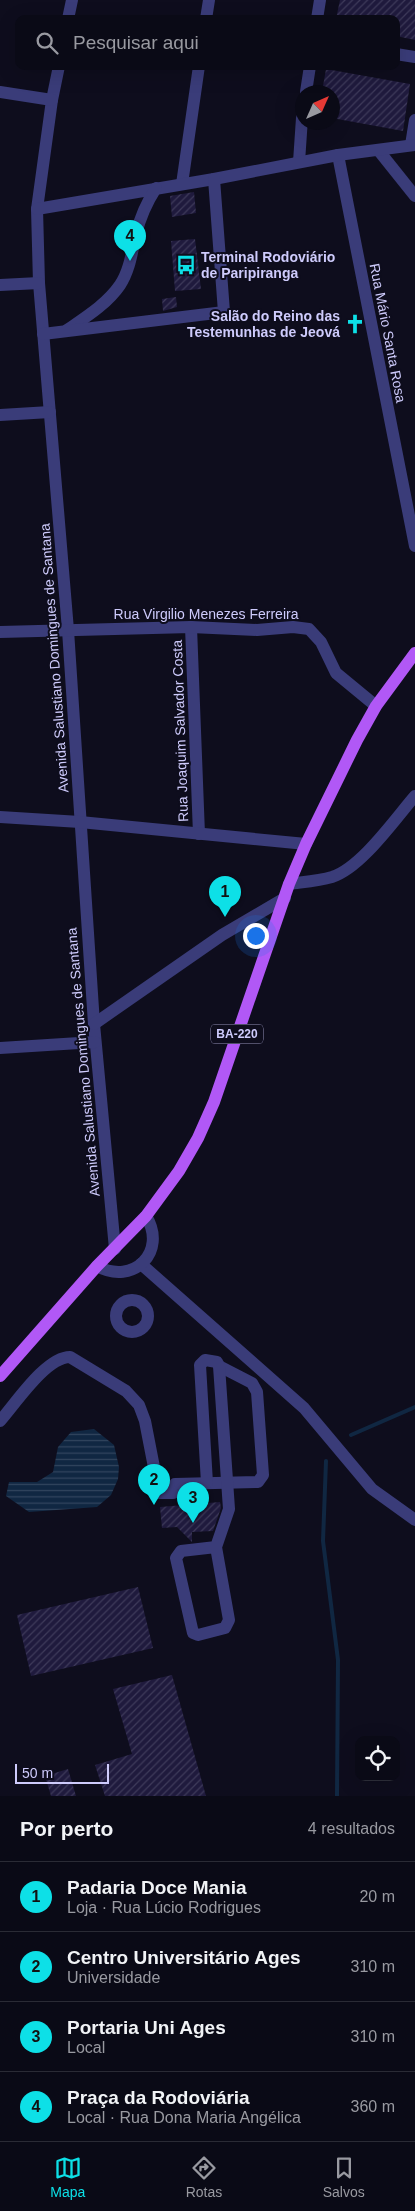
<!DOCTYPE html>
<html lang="pt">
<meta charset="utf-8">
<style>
body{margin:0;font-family:Arial,sans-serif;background:#13131f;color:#f1f3f6}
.controls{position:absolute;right:15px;bottom:15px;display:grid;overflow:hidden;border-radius:10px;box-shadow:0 5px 20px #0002}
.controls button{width:45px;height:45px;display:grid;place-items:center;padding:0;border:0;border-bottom:1px solid #2a2b35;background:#0a0a16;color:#f1f3f6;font:25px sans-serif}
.compass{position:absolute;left:295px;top:85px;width:45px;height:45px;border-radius:50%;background:#0a0a16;box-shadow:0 5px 20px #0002;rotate:45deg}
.scale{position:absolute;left:15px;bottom:12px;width:94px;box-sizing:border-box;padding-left:5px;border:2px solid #cecbfc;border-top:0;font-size:14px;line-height:18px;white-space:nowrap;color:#cecbfc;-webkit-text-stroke:4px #0e0d1d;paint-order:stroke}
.you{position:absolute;left:255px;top:935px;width:18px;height:18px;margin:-12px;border:4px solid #fff;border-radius:50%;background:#1a73e8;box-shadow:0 0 0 8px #1a73e833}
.badge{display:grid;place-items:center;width:32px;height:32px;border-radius:50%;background:#0de0e7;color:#111;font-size:16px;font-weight:700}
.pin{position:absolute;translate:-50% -41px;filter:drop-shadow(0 1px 2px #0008)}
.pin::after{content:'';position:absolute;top:26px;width:18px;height:15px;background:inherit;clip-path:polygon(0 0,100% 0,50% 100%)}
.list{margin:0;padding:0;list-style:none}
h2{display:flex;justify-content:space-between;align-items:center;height:65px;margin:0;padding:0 20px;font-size:21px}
h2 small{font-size:16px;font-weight:400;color:#999aa1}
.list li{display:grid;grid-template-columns:32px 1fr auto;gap:15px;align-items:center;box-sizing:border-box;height:70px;padding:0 20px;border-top:1px solid #2a2b35}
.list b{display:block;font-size:19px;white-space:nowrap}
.list p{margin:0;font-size:16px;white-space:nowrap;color:#999aa1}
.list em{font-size:16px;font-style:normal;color:#999aa1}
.icon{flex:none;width:28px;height:28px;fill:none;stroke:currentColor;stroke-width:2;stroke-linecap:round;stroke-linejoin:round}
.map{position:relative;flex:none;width:415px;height:1796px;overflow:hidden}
.search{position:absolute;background:#0a0a16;box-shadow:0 5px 20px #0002;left:15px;right:15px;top:15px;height:55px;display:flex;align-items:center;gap:12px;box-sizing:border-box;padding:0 18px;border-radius:10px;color:#999aa1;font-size:19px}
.sheet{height:345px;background:#0a0a16}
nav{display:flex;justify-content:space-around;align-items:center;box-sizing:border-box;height:70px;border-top:1px solid #2a2b35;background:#0a0a16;font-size:14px;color:#999aa1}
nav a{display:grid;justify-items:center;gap:2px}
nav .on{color:#0de0e7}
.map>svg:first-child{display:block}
.water{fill:url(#water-rules)}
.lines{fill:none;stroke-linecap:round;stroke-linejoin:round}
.stream{stroke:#102742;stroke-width:4}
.building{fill:url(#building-hatch)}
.minor{stroke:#3a3c79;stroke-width:12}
.major{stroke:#b158f6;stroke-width:12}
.labels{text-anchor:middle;stroke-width:4;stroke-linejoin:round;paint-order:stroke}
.shield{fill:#0e0d1d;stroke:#9492b9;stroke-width:1}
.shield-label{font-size:12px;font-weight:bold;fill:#cecbfc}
.poi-label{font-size:14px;font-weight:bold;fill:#cecbfc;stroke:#0e0d1d;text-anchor:start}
.street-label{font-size:14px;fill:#cecbfc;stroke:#0e0d1d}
</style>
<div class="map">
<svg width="415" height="1796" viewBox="0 0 415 1796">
<defs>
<pattern id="water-rules" width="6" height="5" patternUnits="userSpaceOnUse" patternTransform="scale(1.25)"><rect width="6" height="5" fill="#102742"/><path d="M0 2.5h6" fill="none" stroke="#32455e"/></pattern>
<pattern id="building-hatch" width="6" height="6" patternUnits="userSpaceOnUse" patternTransform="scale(1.25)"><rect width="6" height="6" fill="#1f1a3d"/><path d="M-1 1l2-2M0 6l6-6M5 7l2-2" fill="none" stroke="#3e3a5a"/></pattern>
</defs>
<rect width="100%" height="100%" fill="#0e0d1d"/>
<polygon class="water" points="94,1429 114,1445 119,1467 118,1479 111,1495 97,1507 29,1512 6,1496 9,1482 37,1482 53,1472 58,1447 71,1432"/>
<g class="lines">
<g class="stream">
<polyline points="351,1435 415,1407"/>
<polyline points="326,1461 323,1541 338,1660 337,1796"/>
</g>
</g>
<g class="building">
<polygon points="340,0 415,0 415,40 396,36 396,19 336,19"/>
<polygon points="326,69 410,84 403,131 332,118 332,92 322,92"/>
<polygon points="194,192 196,213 172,217 170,196"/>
<polygon points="195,239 201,289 175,291 171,241"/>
<polygon points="176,297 177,307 163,311 162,299"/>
<polygon points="220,1502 221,1508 213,1531 192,1532 192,1542 177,1527 162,1528 160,1507"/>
<polygon points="138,1587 153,1648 31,1676 17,1615"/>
<polygon points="172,1675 206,1796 105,1796 95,1765 132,1754 113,1689"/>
<polygon points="68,1769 76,1796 51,1796 45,1776"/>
</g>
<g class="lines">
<g class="minor">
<polyline points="68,19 72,0"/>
<polyline points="206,19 209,0"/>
<polyline points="317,19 320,0"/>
<polyline points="396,54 415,57"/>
<polyline points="59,66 52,100 37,209 39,283 68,630 94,1024 115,1249"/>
<polyline points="0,92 52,100"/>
<polyline points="306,92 310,66"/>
<polyline points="411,145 415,120"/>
<polyline points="379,151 415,196"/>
<polyline points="338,155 415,546"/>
<polyline points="299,162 302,118"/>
<polyline points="182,184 199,66"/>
<polyline points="37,209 214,179 338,155 415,145"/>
<polyline points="0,285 39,283"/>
<path d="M67,330C86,317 107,304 120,285C130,270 132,251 136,234C140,218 147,202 156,188"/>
<polyline points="43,334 224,312 214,179"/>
<polyline points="0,415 50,412"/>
<polyline points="191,627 199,834"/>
<polyline points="0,632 191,627 257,630 293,627 309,629 321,642 336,673 376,706"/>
<polyline points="0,817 80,822 306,844"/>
<path d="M289,884C303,882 318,881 332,877C361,868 395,819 415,796"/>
<polyline points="94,1024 222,935 285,898"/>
<polyline points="0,1048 95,1042"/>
<polyline points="141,1264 304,1408 372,1489 415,1520"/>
<path d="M97,1266C133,1286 168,1252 146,1216"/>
<circle cx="132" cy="1316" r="16"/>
<path d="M0,1421C16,1403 46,1357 70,1357L126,1391L139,1405L145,1421L159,1493H173L175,1484L258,1482L263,1475L257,1392L252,1383L219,1366"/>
<polyline points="207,1483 200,1365 205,1360 217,1362 219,1366 229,1509 216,1547 229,1620 225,1628 198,1635 193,1633 176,1558 181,1551 216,1547"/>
</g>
<polyline class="major" points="0,1376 97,1266 146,1216 179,1171 198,1138 214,1102 289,884 306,844 357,740 376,706 415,653"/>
</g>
<defs>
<symbol id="bus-bare" viewBox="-9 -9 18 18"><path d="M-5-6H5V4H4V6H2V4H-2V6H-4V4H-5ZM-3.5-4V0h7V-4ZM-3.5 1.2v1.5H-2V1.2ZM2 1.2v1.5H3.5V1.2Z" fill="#0de0e7" stroke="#0e0d1d" stroke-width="2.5" paint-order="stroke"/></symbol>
<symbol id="church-bare" viewBox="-9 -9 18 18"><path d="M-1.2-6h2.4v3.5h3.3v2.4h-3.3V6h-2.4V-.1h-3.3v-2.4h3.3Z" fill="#0de0e7" stroke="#0e0d1d" stroke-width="2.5" paint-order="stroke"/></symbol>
</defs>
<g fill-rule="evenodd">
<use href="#bus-bare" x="172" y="251" width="28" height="28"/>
<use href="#church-bare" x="341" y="310" width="28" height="28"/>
</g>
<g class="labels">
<rect class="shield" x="211" y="1024.5" width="52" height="19" rx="4"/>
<g class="shield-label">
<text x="237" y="1038">BA-220</text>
</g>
<g class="poi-label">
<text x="201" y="262">Terminal Rodoviário<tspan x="201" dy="16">de Paripiranga</tspan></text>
<text x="340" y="321" text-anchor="end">Salão do Reino das<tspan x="340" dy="16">Testemunhas de Jeová</tspan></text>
</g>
<g class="street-label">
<text transform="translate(388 333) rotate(79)" y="5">Rua Mário Santa Rosa</text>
<text x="206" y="619">Rua Virgilio Menezes Ferreira</text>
<text transform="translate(54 658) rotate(-94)" y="5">Avenida Salustiano Domingues de Santana</text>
<text transform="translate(180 731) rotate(-92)" y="5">Rua Joaquim Salvador Costa</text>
<text transform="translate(83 1062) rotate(-95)" y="5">Avenida Salustiano Domingues de Santana</text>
</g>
</g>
</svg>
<div class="controls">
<button><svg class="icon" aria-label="locate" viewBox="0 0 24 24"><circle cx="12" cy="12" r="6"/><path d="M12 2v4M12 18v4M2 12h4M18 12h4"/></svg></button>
</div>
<svg class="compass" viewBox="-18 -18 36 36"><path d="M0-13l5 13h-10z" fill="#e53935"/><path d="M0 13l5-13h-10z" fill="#999aa1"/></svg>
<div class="scale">50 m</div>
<div class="you"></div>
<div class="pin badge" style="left:225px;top:917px">1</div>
<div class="pin badge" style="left:154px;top:1505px">2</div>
<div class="pin badge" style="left:193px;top:1523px">3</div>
<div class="pin badge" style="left:130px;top:261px">4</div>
<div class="search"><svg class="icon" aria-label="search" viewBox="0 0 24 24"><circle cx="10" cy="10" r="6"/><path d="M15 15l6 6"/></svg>Pesquisar aqui</div>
</div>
<section class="sheet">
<h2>Por perto<small>4 resultados</small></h2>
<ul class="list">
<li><span class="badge">1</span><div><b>Padaria Doce Mania</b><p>Loja · Rua Lúcio Rodrigues</p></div><em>20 m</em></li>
<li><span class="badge">2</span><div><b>Centro Universitário Ages</b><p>Universidade</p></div><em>310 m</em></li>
<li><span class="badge">3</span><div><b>Portaria Uni Ages</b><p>Local</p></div><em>310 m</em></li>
<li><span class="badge">4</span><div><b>Praça da Rodoviária</b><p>Local · Rua Dona Maria Angélica</p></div><em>360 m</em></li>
</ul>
</section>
<nav>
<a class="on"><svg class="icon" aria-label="map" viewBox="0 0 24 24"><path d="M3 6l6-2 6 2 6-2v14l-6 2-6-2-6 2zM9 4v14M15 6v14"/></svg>Mapa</a>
<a><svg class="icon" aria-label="directions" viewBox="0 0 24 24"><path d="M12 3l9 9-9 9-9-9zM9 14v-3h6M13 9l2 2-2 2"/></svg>Rotas</a>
<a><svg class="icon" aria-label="saved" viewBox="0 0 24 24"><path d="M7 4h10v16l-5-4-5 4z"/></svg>Salvos</a>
</nav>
